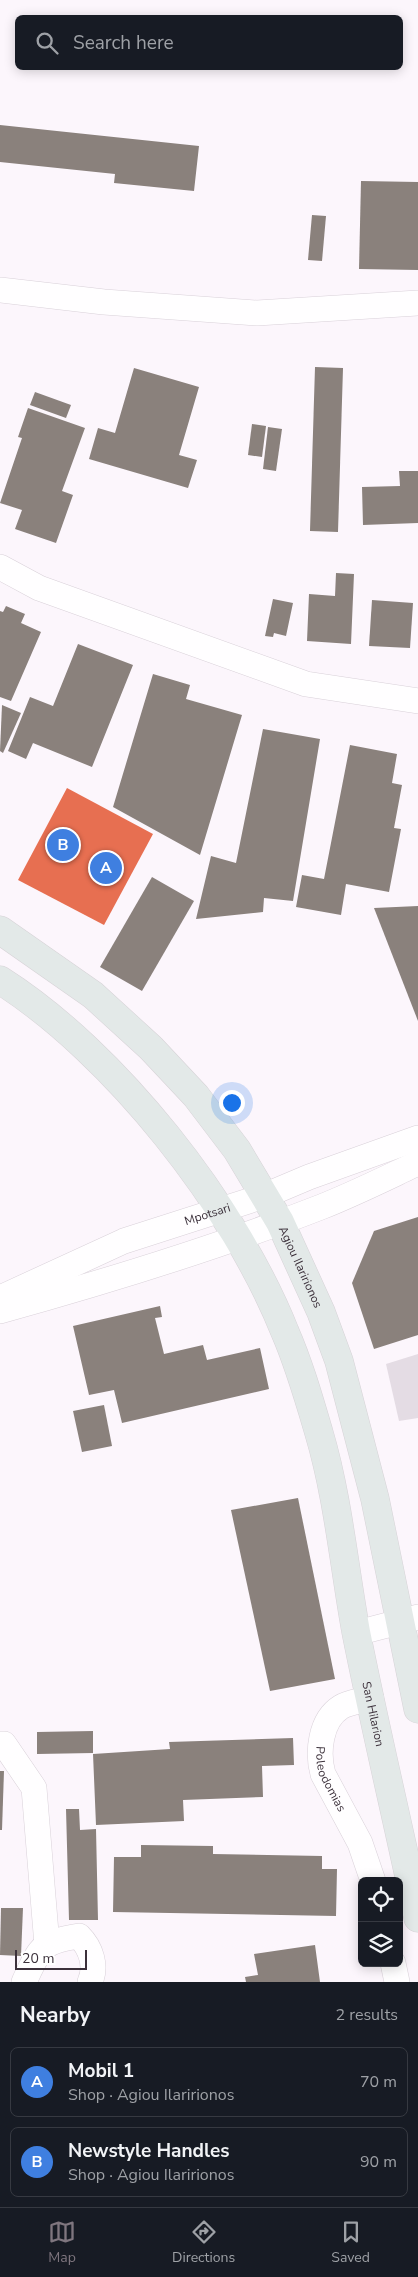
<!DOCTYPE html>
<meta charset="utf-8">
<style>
body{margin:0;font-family:"Nunito Sans",sans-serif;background:#20242c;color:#f1f3f6}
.controls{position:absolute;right:15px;bottom:15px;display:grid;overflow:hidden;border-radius:8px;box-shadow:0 2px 12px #0003}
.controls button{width:45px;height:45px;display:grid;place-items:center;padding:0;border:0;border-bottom:1px solid #363941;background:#171b24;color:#f1f3f6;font:25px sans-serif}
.scale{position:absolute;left:15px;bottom:12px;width:72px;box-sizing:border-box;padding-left:5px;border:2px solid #3c313b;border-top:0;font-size:14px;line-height:18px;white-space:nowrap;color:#3c313b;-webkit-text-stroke:4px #fff;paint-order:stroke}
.you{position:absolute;left:231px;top:1102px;width:18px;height:18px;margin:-12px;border:4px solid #fff;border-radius:50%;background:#1a73e8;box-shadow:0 0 0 8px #1a73e833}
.badge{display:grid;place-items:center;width:32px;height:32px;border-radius:50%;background:#7f767f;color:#fff;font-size:16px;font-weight:700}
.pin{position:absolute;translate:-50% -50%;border:2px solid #fff;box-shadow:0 1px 5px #0006}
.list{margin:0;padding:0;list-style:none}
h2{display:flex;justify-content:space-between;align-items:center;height:65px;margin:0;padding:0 20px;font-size:21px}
h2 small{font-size:16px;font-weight:400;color:#9ea1a6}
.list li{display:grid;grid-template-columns:32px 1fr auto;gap:15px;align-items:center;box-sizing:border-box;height:70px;margin:0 10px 10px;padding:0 10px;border:1px solid #363941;border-radius:8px}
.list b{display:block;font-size:19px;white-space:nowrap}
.list p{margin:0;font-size:16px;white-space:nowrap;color:#9ea1a6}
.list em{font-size:16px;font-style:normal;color:#9ea1a6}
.icon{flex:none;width:28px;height:28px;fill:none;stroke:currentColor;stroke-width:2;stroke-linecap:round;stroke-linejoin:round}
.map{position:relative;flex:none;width:418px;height:1982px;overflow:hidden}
.search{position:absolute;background:#171b24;box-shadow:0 2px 12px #0003;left:15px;right:15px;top:15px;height:55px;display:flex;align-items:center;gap:12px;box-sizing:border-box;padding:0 18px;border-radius:8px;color:#9ea1a6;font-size:19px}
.sheet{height:225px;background:#171b24}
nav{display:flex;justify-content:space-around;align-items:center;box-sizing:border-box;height:70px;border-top:1px solid #363941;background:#171b24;font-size:14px;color:#9ea1a6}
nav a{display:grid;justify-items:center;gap:2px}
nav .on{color:#7f767f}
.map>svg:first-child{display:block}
.shops{fill:#e76f51}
.industry{fill:#8a817c}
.building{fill:#e4dce4}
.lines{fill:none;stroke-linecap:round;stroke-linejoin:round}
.minor-casing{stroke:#d9d1d9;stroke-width:26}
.major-casing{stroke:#d7d3d7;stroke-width:29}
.minor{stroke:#fffeff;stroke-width:25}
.major{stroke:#e3e9e8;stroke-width:28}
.labels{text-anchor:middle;stroke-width:5;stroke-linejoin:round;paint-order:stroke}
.street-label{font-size:12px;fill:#3c313b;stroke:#fff}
</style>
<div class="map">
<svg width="418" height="1982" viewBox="0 0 418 1982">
<rect width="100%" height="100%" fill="#fcf6fc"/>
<polygon class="shops" points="67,788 153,834 104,925 18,880"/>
<g class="industry">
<polygon points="0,125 199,146 194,191 114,183 115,174 0,162"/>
<polygon points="361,181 418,182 418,270 359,269"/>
<polygon points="312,215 326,216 322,261 308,260"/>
<polygon points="315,367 343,368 338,532 310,531"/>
<polygon points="134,368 199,387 179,455 197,460 188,488 89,459 98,428 115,433"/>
<polygon points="35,392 71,405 66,418 30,405"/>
<polygon points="28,408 85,428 62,491 73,495 56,543 15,529 22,510 0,503 22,438 18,437"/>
<polygon points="252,424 266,426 262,457 248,455"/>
<polygon points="268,427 282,429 276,471 263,469"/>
<polygon points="399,471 418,471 418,523 363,525 362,487 400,486"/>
<polygon points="336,573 354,574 351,644 307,641 309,594 335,596"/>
<polygon points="273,599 293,603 286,636 274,633 273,637 265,636"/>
<polygon points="372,600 413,603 410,648 369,646"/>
<polygon points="6,606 25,614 21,623 41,632 11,701 0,697 0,611 3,612"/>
<polygon points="78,644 133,665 92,767 33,743 26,759 8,751 30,697 53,706"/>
<polygon points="153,674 190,685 186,699 242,715 200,855 113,807"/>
<polygon points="2,705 21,713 3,753 0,751"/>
<polygon points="263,729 320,739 293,901 264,898 263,912 196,919 211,856 236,863"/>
<polygon points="350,745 397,754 392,783 402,785 394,828 401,829 389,892 346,884 341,915 296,907 302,875 324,879"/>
<polygon points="152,877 194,901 142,991 100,967"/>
<polygon points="418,906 418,1021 374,908"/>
<polygon points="418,1217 418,1335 374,1349 352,1283 374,1231"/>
<polygon points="160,1306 162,1317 155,1318 164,1354 203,1345 207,1360 260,1348 269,1389 122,1423 114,1390 89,1395 73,1326"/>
<polygon points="104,1405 112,1446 82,1452 73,1411"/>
<polygon points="298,1498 335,1679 270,1691 231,1510"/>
<polygon points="93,1731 93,1753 37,1754 37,1732"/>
<polygon points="293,1738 294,1765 262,1766 263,1797 183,1800 184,1821 96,1825 93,1754 170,1749 169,1742"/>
<polygon points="0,1771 4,1771 2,1830 0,1830"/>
<polygon points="66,1809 79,1809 80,1830 96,1829 98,1920 69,1920"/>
<polygon points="141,1845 213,1846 213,1854 322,1856 322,1869 337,1869 336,1916 113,1912 114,1857 141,1857"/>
<polygon points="1,1908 23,1908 21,1956 0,1955"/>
<polygon points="315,1945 320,1982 246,1982 245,1977 258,1975 254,1954"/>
</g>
<polygon class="building" points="418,1354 418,1418 399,1421 386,1364"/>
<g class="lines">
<defs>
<g id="minor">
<polyline points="0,290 104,302 257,313 418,303"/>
<polyline points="0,567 39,588 306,684 418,701"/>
<path id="s1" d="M0,1298L124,1241L264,1196L309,1177L418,1138"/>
<path d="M0,1311C108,1281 216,1248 321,1207C354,1194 386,1178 418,1163"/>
<polyline points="357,1633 418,1617"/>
<path id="s2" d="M371,1698C362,1701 349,1702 341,1707C320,1720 317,1753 323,1774L360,1843L373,1881"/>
<polyline points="0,1744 4,1744 34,1788 47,1945"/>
<polyline points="393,1963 397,1982"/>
<path d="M24,1982C40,1948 40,1942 79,1936C91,1948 97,1966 90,1982"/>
</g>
<g id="major">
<path id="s3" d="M0,930L93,995L151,1048L196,1096L237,1150L280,1222L321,1312L339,1361L375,1499L418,1709"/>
<path id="s4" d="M0,980C115,1053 235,1206 285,1332C299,1364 309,1399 319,1433C338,1497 344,1566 356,1632C375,1728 398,1823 418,1918"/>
</g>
</defs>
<use href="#minor" class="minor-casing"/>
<use href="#major" class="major-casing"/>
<use href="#minor" class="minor"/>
<use href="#major" class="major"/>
</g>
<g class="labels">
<g class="street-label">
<text dy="4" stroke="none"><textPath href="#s1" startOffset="224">Mpotsari</textPath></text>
<text dy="4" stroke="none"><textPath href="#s3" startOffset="459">Agiou Ilaririonos</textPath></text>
<text dy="4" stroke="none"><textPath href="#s4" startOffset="852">San Hilarion</textPath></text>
<text dy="4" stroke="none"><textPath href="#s2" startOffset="112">Poleodomias</textPath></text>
</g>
</g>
</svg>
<div class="controls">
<button><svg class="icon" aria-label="locate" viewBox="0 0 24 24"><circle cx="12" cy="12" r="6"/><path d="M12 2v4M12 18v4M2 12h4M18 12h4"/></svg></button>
<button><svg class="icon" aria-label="layers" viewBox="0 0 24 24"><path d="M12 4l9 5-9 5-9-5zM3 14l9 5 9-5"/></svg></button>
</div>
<div class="scale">20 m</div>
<div class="you"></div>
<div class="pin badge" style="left:106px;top:868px;background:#3f7fe0">A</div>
<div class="pin badge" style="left:63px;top:845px;background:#3f7fe0">B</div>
<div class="search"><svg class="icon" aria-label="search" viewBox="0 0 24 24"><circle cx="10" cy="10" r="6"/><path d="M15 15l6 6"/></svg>Search here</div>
</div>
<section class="sheet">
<h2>Nearby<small>2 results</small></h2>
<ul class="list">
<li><span class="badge" style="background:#3f7fe0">A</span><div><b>Mobil 1</b><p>Shop · Agiou Ilaririonos</p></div><em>70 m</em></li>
<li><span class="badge" style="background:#3f7fe0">B</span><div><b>Newstyle Handles</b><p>Shop · Agiou Ilaririonos</p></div><em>90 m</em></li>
</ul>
</section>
<nav>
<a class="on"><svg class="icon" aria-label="map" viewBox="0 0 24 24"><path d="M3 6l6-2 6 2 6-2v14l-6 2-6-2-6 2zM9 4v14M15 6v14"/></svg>Map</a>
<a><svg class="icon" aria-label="directions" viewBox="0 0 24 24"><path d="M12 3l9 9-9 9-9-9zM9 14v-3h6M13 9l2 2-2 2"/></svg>Directions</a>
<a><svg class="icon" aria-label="saved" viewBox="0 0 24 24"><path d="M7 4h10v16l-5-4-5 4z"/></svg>Saved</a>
</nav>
